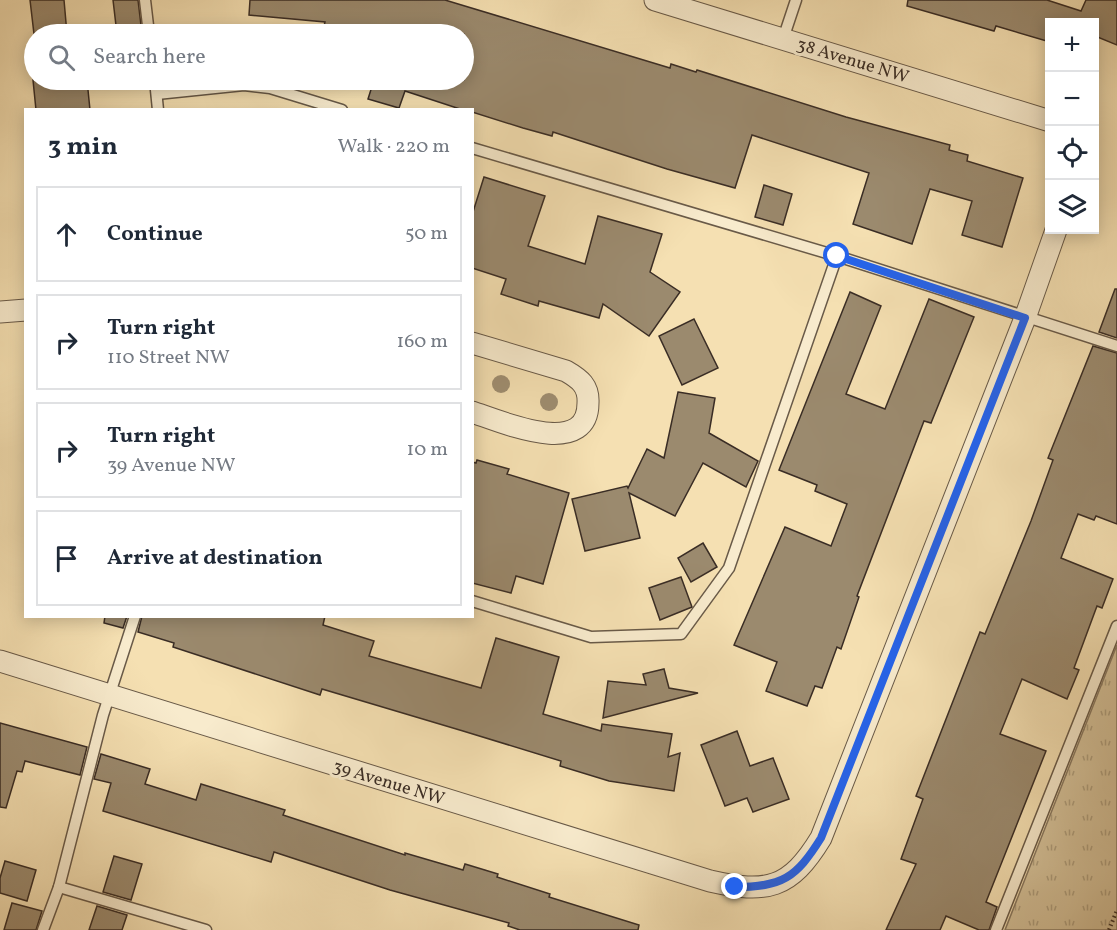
<!DOCTYPE html>
<meta charset="utf-8">
<style>
body{margin:0;font-family:Vollkorn,serif;background:#f2f2f3;color:#1f2937}
.controls{position:absolute;right:18px;top:18px;display:grid;overflow:hidden;border-radius:0px;box-shadow:0 3px 15px #0003}
.controls button{width:54px;height:54px;display:grid;place-items:center;padding:0;border:0;border-bottom:2px solid #e0e1e3;background:#fff;color:#1f2937;font:30px sans-serif}
.stop{position:absolute;width:18px;height:18px;margin:-14px;border:4px solid #2563eb;border-radius:50%;background:#fff}
.stop.end{background:#2563eb;border-color:#fff;box-shadow:0 2px 6px #0008}
.list{margin:0;padding:0;list-style:none}
h2{display:flex;justify-content:space-between;align-items:center;height:78px;margin:0;padding:0 24px;font-size:26px}
h2 small{font-size:20px;font-weight:400;color:#747a83}
.list li{display:grid;grid-template-columns:39px 1fr auto;gap:18px;align-items:center;box-sizing:border-box;height:96px;margin:0 12px 12px;padding:0 12px;border:2px solid #e0e1e3;border-radius:0px}
.list b{display:block;font-size:22px;white-space:nowrap}
.list p{margin:0;font-size:20px;white-space:nowrap;color:#747a83}
.list em{font-size:20px;font-style:normal;color:#747a83}
.icon{flex:none;width:33px;height:33px;fill:none;stroke:currentColor;stroke-width:2;stroke-linecap:round;stroke-linejoin:round}
.map{position:relative;flex:none;width:1117px;height:930px;overflow:hidden}
.search{position:absolute;background:#fff;box-shadow:0 3px 15px #0003;left:24px;top:24px;width:450px;height:66px;display:flex;align-items:center;gap:15px;box-sizing:border-box;padding:0 21px;border-radius:33px;color:#747a83;font-size:22px}
.panel{position:absolute;background:#fff;box-shadow:0 3px 15px #0003;left:24px;top:108px;width:450px;height:510px;border-radius:0px}
.map>svg:first-child{display:block}
.grass{fill:url(#grass-tufts);stroke:#887860;stroke-width:1.5}
.building{fill:#9b8a6e;stroke:#3a2d25;stroke-width:1.5}
.lines{fill:none;stroke-linecap:round;stroke-linejoin:round}
.lane-casing{stroke:#695a48;stroke-width:13}
.street-casing{stroke:#695a48;stroke-width:23}
.path{stroke:#3a2d25;stroke-width:4;stroke-dasharray:1.5 3;stroke-linecap:butt}
.lane{stroke:#f8ebcd;stroke-width:10}
.street{stroke:#f8ebcd;stroke-width:21}
.tree{fill:#9f8e71}
.route{stroke:#2563eb;stroke-width:8}
.labels{text-anchor:middle;stroke-width:6;stroke-linejoin:round;paint-order:stroke}
.street-label{font-size:18px;fill:#3a2d25;stroke:#f8ebcd}
</style>
<div class="map">
<svg width="1117" height="930" viewBox="0 0 1117 930">
<defs>
<pattern id="grass-tufts" width="24" height="20" patternUnits="userSpaceOnUse" patternTransform="scale(1.5)"><rect width="24" height="20" fill="#d5c29a"/><path d="M3 7l-1-3M5 7V3M7 7l1-3M15 17l-1-3M17 17v-4M19 17l1-3" fill="none" stroke="#ae9e7d"/></pattern>
</defs>
<rect width="100%" height="100%" fill="#f5e0b2"/>
<filter id="stains"><feTurbulence type="fractalNoise" baseFrequency=".00333" numOctaves="4"/><feColorMatrix values="0 0 0 0 .2 0 0 0 0 .09 0 0 0 0 .02 0 0 0 .5 -.17"/></filter>
<radialGradient id="worn" r=".72"><stop offset=".6" stop-color="#630" stop-opacity="0"/><stop offset="1" stop-color="#630" stop-opacity=".3"/></radialGradient>
<polygon class="grass" points="1117,645 1117,930 1005,930"/>
<g class="building">
<polygon points="30,0 64,0 67,34 34,34"/>
<polygon points="113,0 138,0 142,34 117,34"/>
<polygon points="250,0 445,0 670,68 671,64 696,72 697,70 846,117 950,145 949,150 968,155 967,161 1023,178 1002,247 962,235 972,201 930,189 912,244 853,224 869,173 752,135 735,188 667,169 553,132 552,136 523,128 472,112 472,110 463,110 405,91 399,108 368,99 374,80 464,80 464,34 322,34 325,22 249,15"/>
<polygon points="908,0 1047,0 1081,11 1086,0 1117,0 1117,45 1095,36 1095,22 1050,22 1050,42 996,26 994,31 907,6"/>
<polygon points="33,80 87,80 90,110 36,110"/>
<polygon points="484,177 545,196 528,246 585,264 598,216 662,234 650,272 680,292 649,336 603,304 599,318 539,301 538,306 501,294 506,279 472,268 472,215"/>
<polygon points="764,185 792,194 783,225 755,217"/>
<polygon points="1115,289 1117,289 1117,338 1099,332"/>
<polygon points="850,292 881,306 846,394 885,409 929,299 974,317 931,423 924,421 857,596 859,597 841,649 837,647 822,688 815,686 807,706 766,691 777,662 734,645 785,527 831,546 847,504 815,491 817,485 779,470"/>
<polygon points="694,319 718,368 682,385 659,336"/>
<polygon points="1093,346 1117,353 1117,524 1096,516 1094,520 1078,514 1061,558 1113,579 1102,608 1097,606 1074,668 1079,670 1067,699 1022,679 1000,734 1046,751 986,902 997,907 989,930 979,930 946,916 940,930 886,930 916,864 901,859 923,799 916,796 980,632 985,634 1031,521 1053,460 1048,458"/>
<polygon points="678,392 715,398 709,433 758,461 746,487 703,463 675,516 629,493 640,538 585,551 572,499 627,486 628,488 647,449 664,458"/>
<polygon points="477,460 509,469 507,474 569,493 543,584 516,576 511,593 472,583 472,462 476,463"/>
<polygon points="703,543 717,567 691,582 678,558"/>
<polygon points="681,577 692,607 660,620 649,588"/>
<polygon points="105,616 127,616 123,628 104,623"/>
<polygon points="142,616 325,616 323,625 374,641 369,656 481,688 496,638 559,657 543,714 601,731 602,724 672,734 668,757 680,753 674,791 609,781 560,766 561,761 463,731 322,689 320,695 173,647 174,643 138,632"/>
<polygon points="664,669 669,688 698,693 603,718 608,681 646,685 643,674"/>
<polygon points="0,723 87,747 80,775 25,761 22,772 17,771 6,808 0,807"/>
<polygon points="737,731 750,766 773,758 789,799 753,812 747,798 725,806 701,745"/>
<polygon points="101,754 150,769 145,784 196,800 201,784 285,810 283,815 405,855 405,853 463,870 465,864 498,874 497,877 550,894 549,897 639,925 638,930 520,930 508,926 509,923 390,890 274,852 271,862 103,811 111,783 94,779"/>
<polygon points="114,856 142,864 131,900 103,892"/>
<polygon points="5,861 36,870 27,901 0,893 0,878"/>
<polygon points="12,903 42,911 36,930 4,930"/>
<polygon points="97,906 127,915 122,930 89,930"/>
</g>
<g class="lines">
<defs>
<g id="lane">
<polyline points="145,0 149,34"/>
<polyline points="783,39 796,0"/>
<polyline points="155,80 158,110"/>
<polyline points="157,94 244,85 270,88 342,110"/>
<polyline points="472,148 837,256 1117,346"/>
<polyline points="472,601 591,637 681,634 729,568 837,256"/>
<polyline points="59,887 206,930"/>
<polyline points="43,930 59,887 103,715 135,616"/>
<polyline points="996,930 1117,626"/>
</g>
<g id="street">
<polyline points="655,0 1050,121"/>
<polyline points="0,312 26,310"/>
<path d="M472,343L566,371C580,379 589,386 588,403C588,460 500,421 472,412"/>
<path d="M0,661L710,881C767,894 790,889 821,838L1025,318L1056,230"/>
</g>
</defs>
<use href="#lane" class="lane-casing"/>
<use href="#street" class="street-casing"/>
<polyline class="path" points="1109,930 1117,910"/>
<use href="#lane" class="lane"/>
<use href="#street" class="street"/>
</g>
<g class="tree">
<circle cx="501" cy="384" r="9"/>
<circle cx="549" cy="402" r="9"/>
</g>
<g class="lines">
<path class="route" d="M735,887C782,887 796,878 821,838L1025,318L837,256"/>
</g>
<g class="labels">
<g class="street-label">
<text transform="translate(853 60) rotate(17)" y="6">38 Avenue NW</text>
<text transform="translate(389 782) rotate(17)" y="6">39 Avenue NW</text>
</g>
</g>
<rect width="100%" height="100%" filter="url(#stains)"/>
<rect width="100%" height="100%" fill="url(#worn)"/>
</svg>
<div class="controls">
<button>+</button>
<button>−</button>
<button><svg class="icon" aria-label="locate" viewBox="0 0 24 24"><circle cx="12" cy="12" r="6"/><path d="M12 2v4M12 18v4M2 12h4M18 12h4"/></svg></button>
<button><svg class="icon" aria-label="layers" viewBox="0 0 24 24"><path d="M12 4l9 5-9 5-9-5zM3 14l9 5 9-5"/></svg></button>
</div>
<div class="stop" style="left:837px;top:256px"></div>
<div class="stop end" style="left:735px;top:887px"></div>
<div class="search"><svg class="icon" aria-label="search" viewBox="0 0 24 24"><circle cx="10" cy="10" r="6"/><path d="M15 15l6 6"/></svg>Search here</div>
<section class="panel">
<h2>3 min<small>Walk · 220 m</small></h2>
<ul class="list">
<li><svg class="icon" aria-label="ahead" viewBox="0 0 24 24"><path d="M12 20V5M6 11l6-6 6 6"/></svg><div><b>Continue</b></div><em>50 m</em></li>
<li><svg class="icon" aria-label="right" viewBox="0 0 24 24"><path d="M7 20v-9h11M14 6l5 5-5 5"/></svg><div><b>Turn right</b><p>110 Street NW</p></div><em>160 m</em></li>
<li><svg class="icon" aria-label="right" viewBox="0 0 24 24"><path d="M7 20v-9h11M14 6l5 5-5 5"/></svg><div><b>Turn right</b><p>39 Avenue NW</p></div><em>10 m</em></li>
<li><svg class="icon" aria-label="arrive" viewBox="0 0 24 24"><path d="M6 21V4h12l-3 4 3 4H6"/></svg><div><b>Arrive at destination</b></div></li>
</ul>
</section>
</div>
